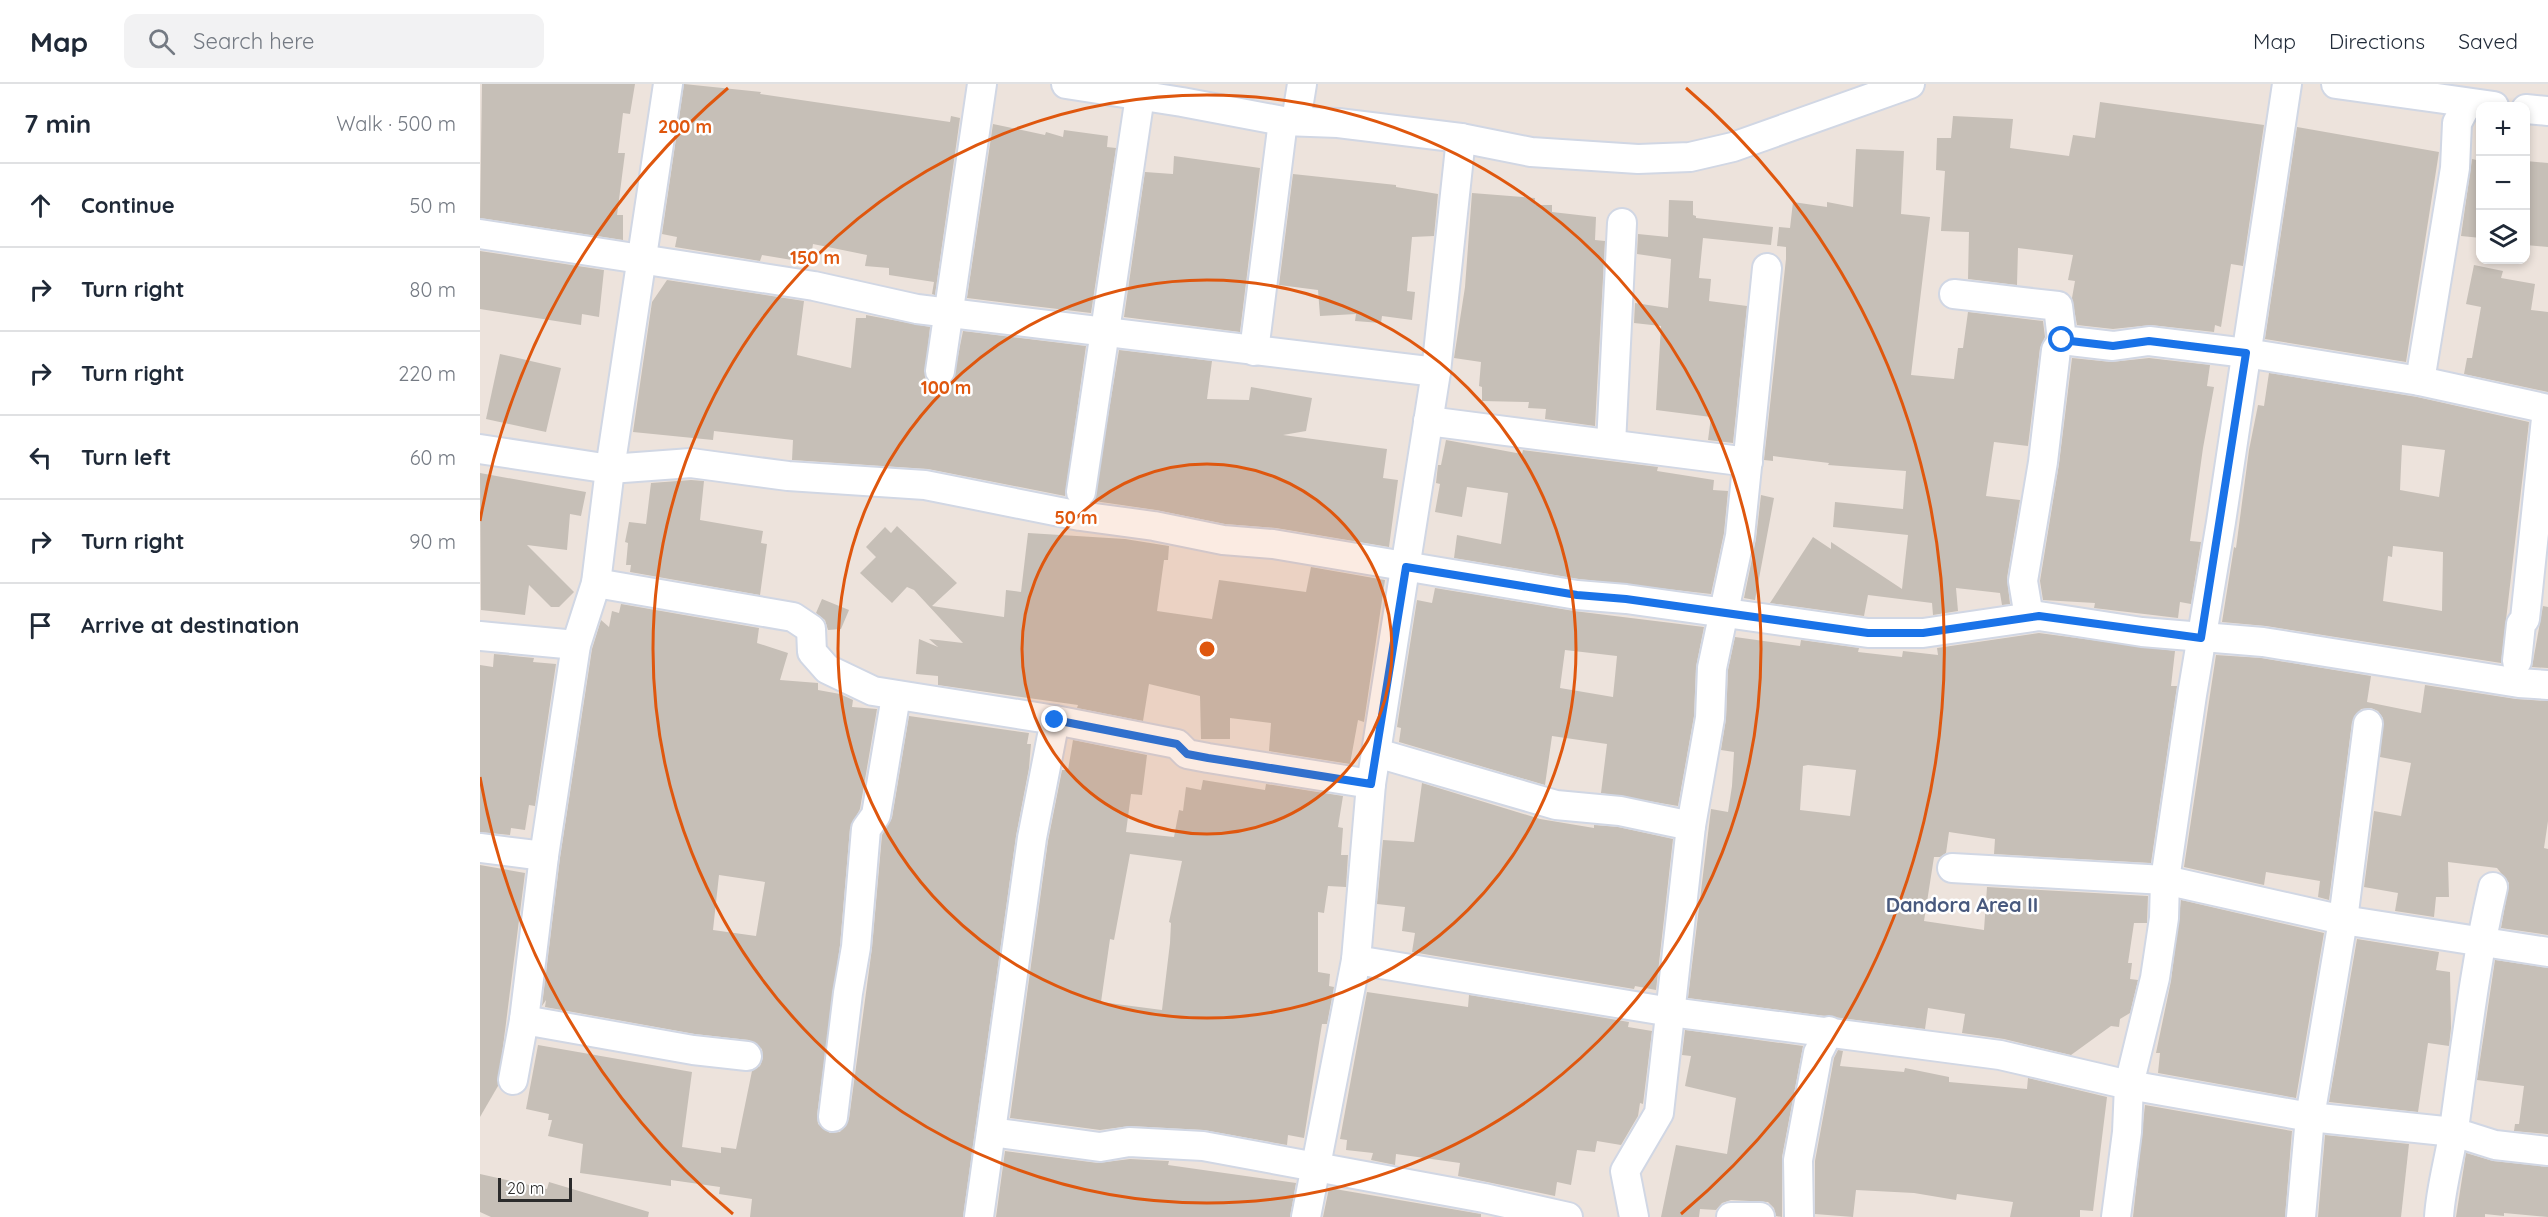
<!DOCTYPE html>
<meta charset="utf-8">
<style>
body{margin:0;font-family:Quicksand,sans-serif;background:#f2f2f3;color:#1f2937}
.controls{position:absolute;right:18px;top:18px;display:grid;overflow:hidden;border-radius:12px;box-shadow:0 3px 9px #0003}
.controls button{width:54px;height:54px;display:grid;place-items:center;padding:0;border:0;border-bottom:2px solid #e0e1e3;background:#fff;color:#1f2937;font:30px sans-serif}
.scale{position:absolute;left:18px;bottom:15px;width:74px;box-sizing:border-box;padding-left:6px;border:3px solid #2b2b2b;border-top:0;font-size:16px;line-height:21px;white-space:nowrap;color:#2b2b2b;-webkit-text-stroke:4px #fff;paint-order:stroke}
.stop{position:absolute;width:18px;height:18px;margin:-14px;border:4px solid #1a73e8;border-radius:50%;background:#fff}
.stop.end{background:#1a73e8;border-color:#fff;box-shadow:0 2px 6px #0008}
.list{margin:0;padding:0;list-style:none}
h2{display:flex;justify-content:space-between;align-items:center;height:78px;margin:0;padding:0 24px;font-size:26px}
h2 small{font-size:20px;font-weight:400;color:#747a83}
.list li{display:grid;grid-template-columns:39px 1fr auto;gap:18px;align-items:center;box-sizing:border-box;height:84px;padding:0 24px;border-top:2px solid #e0e1e3}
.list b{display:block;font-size:22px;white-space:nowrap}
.list em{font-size:20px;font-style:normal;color:#747a83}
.icon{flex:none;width:33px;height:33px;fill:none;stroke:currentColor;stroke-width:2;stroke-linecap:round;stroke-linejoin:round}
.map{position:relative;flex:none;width:2068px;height:1133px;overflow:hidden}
header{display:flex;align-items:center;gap:36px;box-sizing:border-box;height:84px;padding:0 30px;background:#fff;border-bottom:2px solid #e0e1e3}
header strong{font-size:28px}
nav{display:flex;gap:33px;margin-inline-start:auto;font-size:21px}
.search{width:420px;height:54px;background:#f2f2f3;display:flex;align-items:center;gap:15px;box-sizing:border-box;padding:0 21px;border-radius:12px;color:#747a83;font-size:22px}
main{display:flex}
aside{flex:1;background:#fff}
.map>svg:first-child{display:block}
.building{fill:#c6bfb7;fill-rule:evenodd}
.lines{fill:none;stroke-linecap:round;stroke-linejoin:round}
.minor-casing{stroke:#d1d7e4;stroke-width:32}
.minor{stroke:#fff;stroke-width:28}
.route{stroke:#1a73e8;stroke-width:8}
.ring{fill:none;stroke:#df570e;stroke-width:3}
.labels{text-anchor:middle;stroke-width:5;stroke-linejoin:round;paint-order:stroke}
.quarter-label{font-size:20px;font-weight:bold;fill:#48597e;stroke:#fff}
.centre{fill:#df570e;stroke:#fff;stroke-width:3}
.ring-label{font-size:18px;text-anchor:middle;font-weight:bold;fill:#df570e;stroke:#fff;stroke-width:5;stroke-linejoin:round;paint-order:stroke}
</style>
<header>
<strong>Map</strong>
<div class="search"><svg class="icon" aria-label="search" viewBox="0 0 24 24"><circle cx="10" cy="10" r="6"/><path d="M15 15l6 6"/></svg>Search here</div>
<nav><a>Map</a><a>Directions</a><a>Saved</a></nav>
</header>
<main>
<aside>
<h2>7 min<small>Walk · 500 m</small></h2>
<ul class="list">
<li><svg class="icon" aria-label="ahead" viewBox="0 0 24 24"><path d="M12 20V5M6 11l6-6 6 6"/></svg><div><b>Continue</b></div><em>50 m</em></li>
<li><svg class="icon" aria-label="right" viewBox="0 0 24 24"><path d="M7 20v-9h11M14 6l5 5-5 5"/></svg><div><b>Turn right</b></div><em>80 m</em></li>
<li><svg class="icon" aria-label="right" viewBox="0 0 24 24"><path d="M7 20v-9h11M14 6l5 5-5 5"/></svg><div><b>Turn right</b></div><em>220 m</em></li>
<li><svg class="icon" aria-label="left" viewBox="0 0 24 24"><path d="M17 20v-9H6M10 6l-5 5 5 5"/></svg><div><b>Turn left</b></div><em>60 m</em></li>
<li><svg class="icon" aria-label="right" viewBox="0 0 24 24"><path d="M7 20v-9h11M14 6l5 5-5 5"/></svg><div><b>Turn right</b></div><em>90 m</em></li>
<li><svg class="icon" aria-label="arrive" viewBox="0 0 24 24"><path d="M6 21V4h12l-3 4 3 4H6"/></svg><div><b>Arrive at destination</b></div></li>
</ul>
</aside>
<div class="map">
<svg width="2068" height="1133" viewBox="0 0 2068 1133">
<rect width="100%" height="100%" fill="#ede3dc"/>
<g class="building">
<polygon points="2,0 155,0 150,30 143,29 138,69 145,69 137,131 143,131 143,156 0,134"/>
<polygon points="204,0 281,8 280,10 470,38 471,32 480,34 455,211 452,210 454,198 409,191 409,184 385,182 387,171 333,160 330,179 282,171 280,177 195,163 197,153 182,150"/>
<polygon points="1620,18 1784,41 1763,182 1751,180 1741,243 1735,241 1734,248 1671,241 1633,245 1597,241 1592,214 1595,197 1588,196 1593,171 1538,164 1537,201 1488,195 1489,148 1461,147 1465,87 1456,86 1457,54 1471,54 1473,32 1533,35 1530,64 1589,72 1593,51 1615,54"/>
<polygon points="513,40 565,51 566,48 583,53 584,46 628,52 627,63 636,64 611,229 487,214"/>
<polygon points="1817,43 1959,68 1926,278 1785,255"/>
<polygon points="1376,65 1424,67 1421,130 1450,133 1431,291 1474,295 1478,264 1483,264 1488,228 1563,237 1565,253 1560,264 1548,362 1514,358 1506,412 1540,416 1527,494 1530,520 1522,521 1520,509 1476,504 1478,527 1453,531 1452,519 1388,511 1384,532 1290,519 1333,453 1351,465 1351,458 1422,505 1428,451 1353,443 1355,418 1423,425 1426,387 1348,381 1349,379 1293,372 1293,377 1284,376 1306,175 1306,163 1297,162 1299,143 1310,144 1313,118 1347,123 1347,118 1373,123"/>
<polygon points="694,72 780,84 760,248 644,233 665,88 693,90"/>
<polygon points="1992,75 2001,77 2001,154 1981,152"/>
<polygon points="2046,77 2068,79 2068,163 2046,161"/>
<polygon points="813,90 916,101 916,103 958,110 954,152 932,153 927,207 935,208 932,236 902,232 901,239 875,237 876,230 840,232 838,206 799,201"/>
<polygon points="992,109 1055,114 1055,121 1072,121 1072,128 1116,133 1115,156 1125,157 1115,342 1065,335 1066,325 1048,324 1049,318 1002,317 1002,303 999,302 1001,278 974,274 985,203"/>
<polygon points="1189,116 1213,117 1213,131 1216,132 1216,134 1293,143 1291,161 1223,154 1219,194 1231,195 1229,217 1267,222 1253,359 1228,356 1231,333 1176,326 1181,242 1154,239 1155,219 1188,224 1191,175 1157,170 1158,150 1188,153"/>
<polygon points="0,167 124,186 119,233 102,230 101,241 0,225"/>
<polygon points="1994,181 2023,187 2021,194 2055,200 2051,226 2068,228 2068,308 1984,290 1987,274 1992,274 2001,223 1986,220"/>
<polygon points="187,196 324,217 317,271 371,284 376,234 386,234 386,231 450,243 445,293 449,300 457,303 466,302 473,297 483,247 606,262 585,412 448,385 312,376 313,356 234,347 233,356 153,348 172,218"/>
<polygon points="639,266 732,277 727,315 769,316 771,303 832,314 826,347 803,351 907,365 903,394 918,396 909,463 796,444 745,440 676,426 614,417"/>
<polygon points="20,270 81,284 66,348 6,335"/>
<polygon points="1592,274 1631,278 1669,274 1730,281 1727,302 1734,303 1723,364 1710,457 1721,458 1711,520 1700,518 1698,534 1614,524 1615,519 1563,516 1560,497 1579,380"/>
<path d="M1789,289L1937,313L2049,338L2021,579L1786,542L1742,538L1754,463L1756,464L1769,366L1778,321L1784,322ZM1922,361L1965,366L1959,413L1920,406ZM1913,462L1963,468L1962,527L1903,517L1908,472L1912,473Z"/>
<polygon points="966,356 1042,370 1043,366 1178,383 1177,387 1234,396 1233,406 1248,407 1244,449 1231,510 1099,495 974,474 977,451 1021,460 1028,409 987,403 982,433 955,428 960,400 956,399 958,381 961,381"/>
<polygon points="0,389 106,408 101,432 90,430 87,466 47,461 94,508 79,523 71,523 49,501 45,531 1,526"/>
<polygon points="211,396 224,397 220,436 283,447 281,459 287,460 280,511 150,488 151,481 146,481 148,459 145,458 149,438 166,440 171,399"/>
<polygon points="1281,411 1294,414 1275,516 1264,514 1276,455"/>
<polygon points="417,442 477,499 452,522 524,533 526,506 541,508 548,449 645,455 689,462 688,476 684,476 677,527 732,535 739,496 826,508 831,483 905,496 884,638 878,636 870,680 789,667 791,639 750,634 750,655 721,655 720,612 669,600 663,637 597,624 598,621 458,601 458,592 436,590 439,555 458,563 449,555 483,559 434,506 427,503 412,519 380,489 396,473 386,463 405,443 411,449"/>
<path d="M955,504L1094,527L1224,543L1216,583L1214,632L1198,722L1121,709L1127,660L1072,652L1065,701L919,658L921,644L917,643L937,516L952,519ZM1085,566L1137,572L1133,613L1080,604Z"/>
<polygon points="342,515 369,526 361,545 348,546 345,536 336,529"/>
<path d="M141,520L279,544L277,559L308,569L300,596L338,599V606L360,610L373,616L372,623L397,625L380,725L370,744L360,861L337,1031L338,1040L350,1049L360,1048L369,1035L392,864L402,751L412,734L429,632L549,649L547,660H551L549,684L536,752L483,1133H270L272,1115L239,1110L240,1103L191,1096V1102L100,1089L103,1060L68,1052L72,1036H68L69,1030L46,1025L58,961L212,988L202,1063L241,1069V1063L256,1065L272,987L280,982L283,974L282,965L269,956L215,950L65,923L66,916L62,922L80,774L112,565L121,536L129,543L132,527L139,529ZM239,791L285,798L276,852L233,846Z"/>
<polygon points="2063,522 2068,523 2068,584 2052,583"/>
<path d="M1559,549L1695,567L1691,602H1697L1671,779L1514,770L1515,755L1469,748L1466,769L1460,773H1454L1444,837L1504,846L1507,803L1668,812L1667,839H1654L1648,879H1652L1650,895L1658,896L1650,929L1640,935L1639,943L1631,942L1591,971L1524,955L1482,949L1485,930L1448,924L1445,945L1208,914L1231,725L1248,728L1252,702L1254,668L1241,666L1246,635L1248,586L1255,553L1320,562L1321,556L1379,564L1378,568L1422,573L1423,567L1458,571L1457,564ZM1328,681L1376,686L1370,732L1320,726L1323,682Z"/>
<polygon points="14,570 54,574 53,578 76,580 55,722 49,721 45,746 31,744 30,751 0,748 0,581 13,583"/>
<polygon points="1736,571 1781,574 1891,592 1887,618 1941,629 1945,601 2036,615 2068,617 2068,737 2064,764 2068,765 2068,851 2021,844 2029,799 2017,784 1968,778 1969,813 1956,813 1954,833 1915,827 1918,809 1884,803 1894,727 1921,732 1931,679 1900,673 1903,634 1898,627 1891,624 1881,625 1872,638 1849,816 1838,813 1840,797 1786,788 1784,801 1704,783"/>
<path d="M593,656L667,671L662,711L651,710L646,748L694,753L699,726L703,727L706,703L721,706L723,696L785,706L786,700L863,712L858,743L863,744L861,771H868L866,803L848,802L844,829L838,828V888L850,890L849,902L854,903L847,940H842L824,1054L808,1051L807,1061L724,1046L650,1042L620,1046L530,1034L568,757L582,686H588ZM650,770L702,777L689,838L691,839L690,859L682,926L621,918L630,855L634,856Z"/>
<polygon points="942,699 1060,735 1114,744 1114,741 1138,743 1193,755 1176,906 1155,902 1154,905 932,868 935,849 922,847 925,823 897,820 903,756 934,758"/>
<polygon points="0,781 45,789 18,1002 0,1033"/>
<polygon points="1701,816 1844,849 1816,1014 1678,989 1680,969 1676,969 1691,897"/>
<polygon points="1877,855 1959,868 1956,886 1970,888 1971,944 1969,962 1948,959 1938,1028 1849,1018"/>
<polygon points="2015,876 2068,884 2068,1050 2034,1047 2035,1040 2039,1040 2044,1002 1997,996"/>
<polygon points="887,908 988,923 989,911 1149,938 1148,943 1172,947 1163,1020 1160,1019 1158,1032 1141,1061 1117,1057 1115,1068 1097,1066 1091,1101 1077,1098 1075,1112 978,1092 980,1079 916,1070 915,1081 891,1076 893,1069 866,1066 867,1056 860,1055"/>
<polygon points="1205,946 1323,962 1302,1073 1302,1133 1296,1132 1294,1124 1288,1118 1251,1116 1242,1119 1236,1126 1220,1125 1219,1133 1181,1133 1196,1061 1247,1070 1256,1014 1205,1002 1211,972 1202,971"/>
<polygon points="1358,966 1363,967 1360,982 1424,988 1425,984 1469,993 1469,998 1547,1005 1548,994 1627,1013 1613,1127 1600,1126 1600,1133 1530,1133 1533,1118 1477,1110 1476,1116 1434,1109 1376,1106 1373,1133 1335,1130 1335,1077 1354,974"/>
<polygon points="1665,1021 1812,1047 1805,1133 1653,1133"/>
<polygon points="1845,1051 1929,1060 1921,1133 1838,1133"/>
<polygon points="525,1067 618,1079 650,1075 689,1077 688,1081 816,1099 810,1133 516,1133"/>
<polygon points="1986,1069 2013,1077 2068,1083 2068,1133 2024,1129 2024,1132 2005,1130 2005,1133 1976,1133"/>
<polygon points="0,1090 67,1105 69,1098 169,1128 168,1133 11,1133 0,1128"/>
<polygon points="849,1104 1001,1130 1001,1133 843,1133"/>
</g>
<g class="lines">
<defs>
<g id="minor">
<polyline points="586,0 702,18 803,37 858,39 981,54 1051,68 1158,75 1210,73 1253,63 1430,0"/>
<polyline points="1856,0 2014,22"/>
<polyline points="2046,25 2068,27"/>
<polyline points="816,37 822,0"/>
<polyline points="0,150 334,202 437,225 956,288"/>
<polyline points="1474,210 1578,222 1582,256 1633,262 1669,257 1766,269 1940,297 2068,325"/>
<polyline points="774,267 803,37"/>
<polyline points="460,287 502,0"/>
<polyline points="1940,297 1975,84 1977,39 1987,20"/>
<polyline points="948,337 1268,378"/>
<polyline points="1131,360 1142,139"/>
<polyline points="0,365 130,385 211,379 308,392 445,401 600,432 674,442 743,456 793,460 1097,511 1146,515 1388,549 1443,549 1559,532 1662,548 1783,558 2039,599 2068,601"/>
<polyline points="601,408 660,12"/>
<polyline points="116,499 313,533 331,545 332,568 347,585 393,607 575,636 697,660 707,670 728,674 891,700"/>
<polyline points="1547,521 1543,497 1563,378 1576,266 1583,256"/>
<polyline points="0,552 96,561"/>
<polyline points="2037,577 2041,540 2045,535 2067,325"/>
<polyline points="897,669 1076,721 1140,727 1211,742"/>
<polyline points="0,764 64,772"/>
<polyline points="1472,784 1685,796 1863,836 2068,868"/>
<polyline points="876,876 1191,928 1520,971 1649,1001 1830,1033 1974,1048 2015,1061 2068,1067"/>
<polyline points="44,936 213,966 267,972"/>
<polyline points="33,996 44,936 64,772 96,561 116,499 130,385 188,0"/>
<polyline points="353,1033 368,909 376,863 386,745 396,731 416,612"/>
<polyline points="511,1048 620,1063 649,1058 723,1062 1004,1114 1088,1133"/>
<polyline points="499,1133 552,754 575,636"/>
<polyline points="826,1133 876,876 891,700 956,288 981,54"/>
<polyline points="1154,1133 1145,1087 1179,1029 1211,742 1230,634 1232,584 1260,452 1287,184"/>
<polyline points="1251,1133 1280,1133"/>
<polyline points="1319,1133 1318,1076 1338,969 1349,947"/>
<polyline points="1636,1133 1647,1048 1649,1001 1675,894 1684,834 1685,796 1712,611 1741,438 1807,0"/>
<polyline points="1821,1133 1830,1033 1863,836 1888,640"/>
<path d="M1959,1133C1961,1100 1971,1071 1975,1038C1986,959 1995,880 2013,803"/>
</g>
</defs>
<use href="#minor" class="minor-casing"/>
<use href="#minor" class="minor"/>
</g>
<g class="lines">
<polyline class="route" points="575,636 697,660 707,670 728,674 891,700 926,483 1097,511 1146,515 1388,549 1443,549 1559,532 1721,554 1766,269 1669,257 1633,262 1582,256"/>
</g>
<circle cx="727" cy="565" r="185" fill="#df570e" fill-opacity=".12"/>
<g class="ring">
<circle cx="727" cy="565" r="185"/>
<circle cx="727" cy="565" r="369"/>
<circle cx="727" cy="565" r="554"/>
<path d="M253 1130A738 738 0 0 1 0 693M0 437A738 738 0 0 1 248 4M1206 4A738 738 0 0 1 1201 1130"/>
</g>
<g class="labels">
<g class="quarter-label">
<text x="1482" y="828">Dandora Area II</text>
</g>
</g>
<circle cx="727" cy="565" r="9" class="centre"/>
<g class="ring-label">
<text x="205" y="49">200 m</text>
<text x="335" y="180">150 m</text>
<text x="466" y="310">100 m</text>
<text x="596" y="440">50 m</text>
</g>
</svg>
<div class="controls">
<button>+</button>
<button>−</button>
<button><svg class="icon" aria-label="layers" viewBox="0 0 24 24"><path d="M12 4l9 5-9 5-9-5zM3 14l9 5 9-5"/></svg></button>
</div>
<div class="scale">20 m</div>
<div class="stop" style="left:1582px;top:256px"></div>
<div class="stop end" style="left:575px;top:636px"></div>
</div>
</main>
